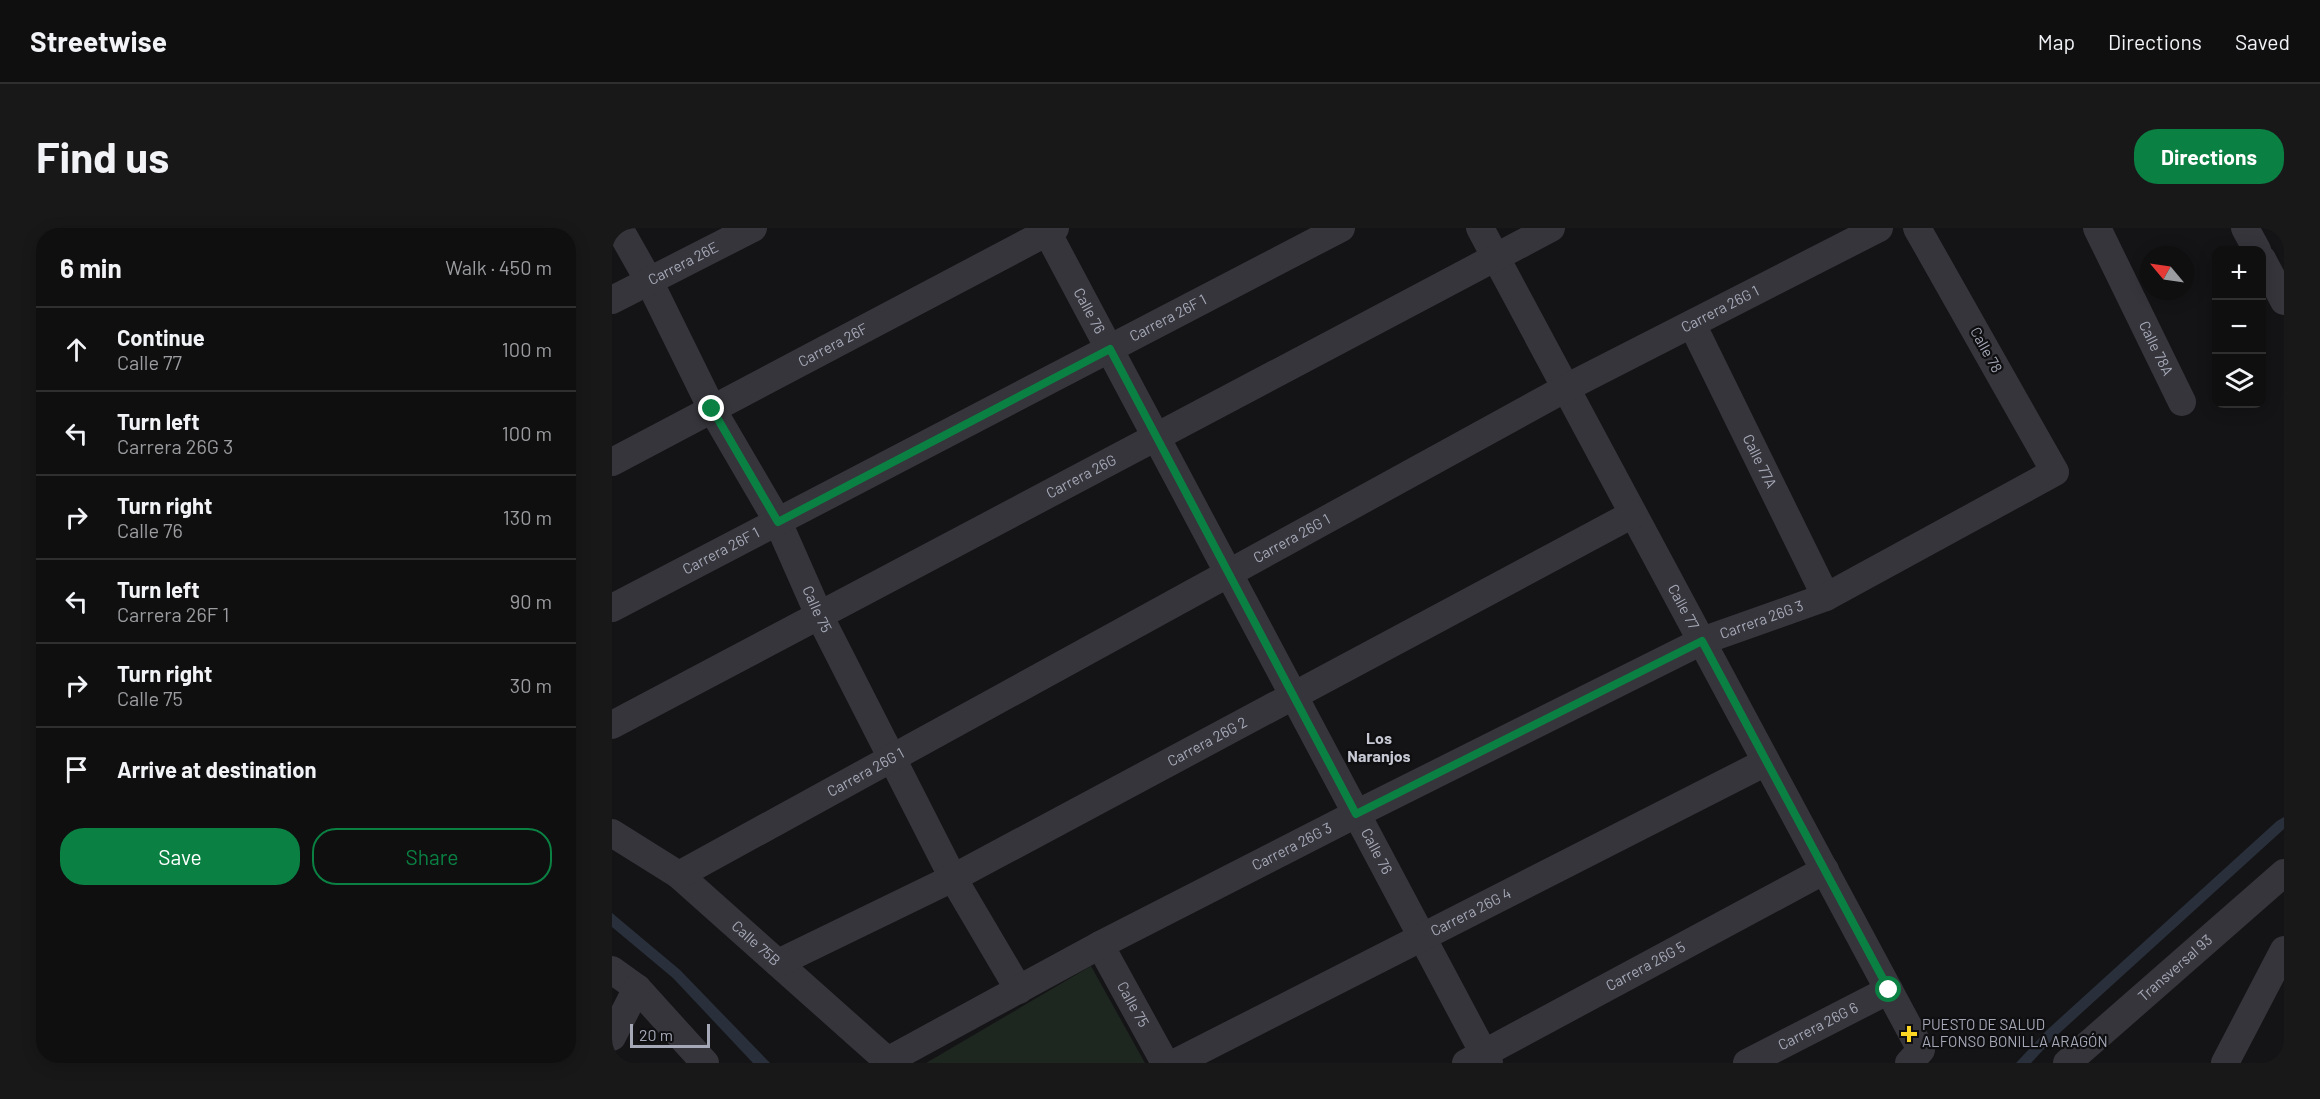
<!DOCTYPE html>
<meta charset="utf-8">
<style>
body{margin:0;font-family:Barlow,sans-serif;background:#181819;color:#f1f3f6}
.controls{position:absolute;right:18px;top:18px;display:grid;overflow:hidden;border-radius:12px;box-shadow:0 3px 15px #0003}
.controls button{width:54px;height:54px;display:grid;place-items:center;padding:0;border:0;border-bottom:2px solid #2f2f30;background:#0f0f10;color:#f1f3f6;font:30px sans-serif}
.compass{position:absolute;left:1528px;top:18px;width:54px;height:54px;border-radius:50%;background:#0f0f10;box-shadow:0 3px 15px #0003;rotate:299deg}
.scale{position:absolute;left:18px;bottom:15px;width:80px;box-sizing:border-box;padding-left:6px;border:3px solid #a5a8b7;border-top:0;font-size:16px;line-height:21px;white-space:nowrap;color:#a5a8b7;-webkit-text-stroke:4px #0f0f11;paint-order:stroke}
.stop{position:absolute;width:18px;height:18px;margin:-14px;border:4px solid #0b8043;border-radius:50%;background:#fff}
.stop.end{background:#0b8043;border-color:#fff;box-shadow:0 2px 6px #0008}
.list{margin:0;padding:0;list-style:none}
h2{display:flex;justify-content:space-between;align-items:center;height:78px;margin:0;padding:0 24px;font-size:26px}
h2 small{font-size:20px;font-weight:400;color:#9b9c9f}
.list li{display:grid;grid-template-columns:39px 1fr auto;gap:18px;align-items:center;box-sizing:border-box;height:84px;padding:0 24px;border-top:2px solid #2f2f30}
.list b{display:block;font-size:22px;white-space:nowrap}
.list p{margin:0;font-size:20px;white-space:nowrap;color:#9b9c9f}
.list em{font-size:20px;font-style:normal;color:#9b9c9f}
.actions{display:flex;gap:12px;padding:18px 24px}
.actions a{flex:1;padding:14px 0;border:2px solid #0b8043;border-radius:24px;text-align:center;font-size:21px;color:#0b8043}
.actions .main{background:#0b8043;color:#fff}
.icon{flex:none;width:33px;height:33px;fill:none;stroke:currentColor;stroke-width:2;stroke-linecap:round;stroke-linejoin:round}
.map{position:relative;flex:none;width:1672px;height:835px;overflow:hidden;border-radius:24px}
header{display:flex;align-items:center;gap:36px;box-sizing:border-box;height:84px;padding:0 30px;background:#0f0f10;border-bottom:2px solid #2f2f30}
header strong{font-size:28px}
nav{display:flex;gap:33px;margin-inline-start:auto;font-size:21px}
.intro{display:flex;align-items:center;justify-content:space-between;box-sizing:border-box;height:144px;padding:0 36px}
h1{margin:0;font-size:42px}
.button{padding:15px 27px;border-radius:24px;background:#0b8043;color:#fff;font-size:21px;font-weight:700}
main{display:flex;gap:36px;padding:0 36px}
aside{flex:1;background:#0f0f10;border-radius:24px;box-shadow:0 3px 15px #0003}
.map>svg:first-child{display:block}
.green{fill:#1e2620}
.water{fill:#29303b}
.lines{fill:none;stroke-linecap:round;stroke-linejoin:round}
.minor{stroke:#35353b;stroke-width:28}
.route{stroke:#0b8043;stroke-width:8}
.poi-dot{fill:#fed624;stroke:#0f0f11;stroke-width:2}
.labels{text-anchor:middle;stroke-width:4.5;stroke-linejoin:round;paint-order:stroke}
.street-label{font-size:15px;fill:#a5a8b7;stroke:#0f0f11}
.poi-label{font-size:15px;fill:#a5a8b7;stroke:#0f0f11;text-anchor:start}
.neighbourhood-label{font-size:16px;font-weight:bold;fill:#c6c8d3;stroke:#0f0f11}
</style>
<header>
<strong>Streetwise</strong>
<nav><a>Map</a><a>Directions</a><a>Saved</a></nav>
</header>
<div class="intro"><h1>Find us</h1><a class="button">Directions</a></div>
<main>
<aside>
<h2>6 min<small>Walk · 450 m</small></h2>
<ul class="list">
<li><svg class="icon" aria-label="ahead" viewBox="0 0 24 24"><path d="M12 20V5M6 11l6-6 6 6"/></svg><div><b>Continue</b><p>Calle 77</p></div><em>100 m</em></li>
<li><svg class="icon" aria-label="left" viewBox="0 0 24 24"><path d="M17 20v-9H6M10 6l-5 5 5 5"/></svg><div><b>Turn left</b><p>Carrera 26G 3</p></div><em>100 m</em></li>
<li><svg class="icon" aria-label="right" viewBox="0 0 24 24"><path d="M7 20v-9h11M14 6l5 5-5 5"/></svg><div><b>Turn right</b><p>Calle 76</p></div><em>130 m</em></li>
<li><svg class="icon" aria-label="left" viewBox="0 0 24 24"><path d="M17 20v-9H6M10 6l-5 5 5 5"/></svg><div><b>Turn left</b><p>Carrera 26F 1</p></div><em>90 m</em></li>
<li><svg class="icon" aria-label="right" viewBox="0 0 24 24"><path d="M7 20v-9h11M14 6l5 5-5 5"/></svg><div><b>Turn right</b><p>Calle 75</p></div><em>30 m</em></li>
<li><svg class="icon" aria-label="arrive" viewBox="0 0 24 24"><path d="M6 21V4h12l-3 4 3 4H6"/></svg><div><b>Arrive at destination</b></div></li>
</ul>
<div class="actions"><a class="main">Save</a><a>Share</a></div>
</aside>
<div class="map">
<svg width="1672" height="835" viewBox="0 0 1672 835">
<rect width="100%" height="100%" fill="#141416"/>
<polygon class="green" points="479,738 533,835 314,835"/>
<g class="water">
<polygon points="1672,589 1672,601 1442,810 1419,835 1404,835 1435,802 1665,593"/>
<polygon points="0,685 68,742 158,835 141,835 61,750 0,699"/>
</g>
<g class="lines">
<g class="minor">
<path id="s1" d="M7,0L37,53L100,181L166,294L207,387L341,650L407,762"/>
<path id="s2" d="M433,0L877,835"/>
<path id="s3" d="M868,0L1309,822L1297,835"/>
<path id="s4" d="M1485,0L1570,174"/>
<polyline points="1633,0 1645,22"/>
<polyline points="1650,31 1672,73"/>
<path id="s5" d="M0,72L141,0"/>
<path id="s6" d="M1080,96L1214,369"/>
<path id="s7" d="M0,234L443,0"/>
<path id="s8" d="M0,380L729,0"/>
<path id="s9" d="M0,497L939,0"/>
<path id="s10" d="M0,605L67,647L278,835"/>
<path id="s11" d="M67,647L954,160L1267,0"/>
<path id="s12" d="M488,717L553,835"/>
<path id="s13" d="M166,735L341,650L1021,286"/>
<polyline points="0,742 25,760 93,835"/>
<polyline points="0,809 25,760"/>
<path id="s14" d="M277,832L488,717L744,586L1090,413L1214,369L1443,244L1305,0"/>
<path id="s15" d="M563,835L1154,534"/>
<path id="s16" d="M854,835L1213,642"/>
<path id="s17" d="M1135,835L1277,762"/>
<path id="s18" d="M1455,835L1672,645"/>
<polyline points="1613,835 1672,722"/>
</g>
</g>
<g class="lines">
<polyline class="route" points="100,181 166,294 498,121 744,586 1090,413 1277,762"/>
</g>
<path class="poi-dot" d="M1294 797h6v6h6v6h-6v6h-6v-6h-6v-6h6z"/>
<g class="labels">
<g class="street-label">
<text dy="5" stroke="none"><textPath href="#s5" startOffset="80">Carrera 26E</textPath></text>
<text dy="5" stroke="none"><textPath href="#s11" startOffset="1185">Carrera 26G 1</textPath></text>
<text dy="5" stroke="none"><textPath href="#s2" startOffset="94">Calle 76</textPath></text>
<text dy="5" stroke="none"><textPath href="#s8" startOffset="627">Carrera 26F 1</textPath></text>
<text dy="5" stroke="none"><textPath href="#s7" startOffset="250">Carrera 26F</textPath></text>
<text dy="5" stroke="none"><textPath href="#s4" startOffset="134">Calle 78A</textPath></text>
<text transform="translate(1374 122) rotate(61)" y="5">Calle 78</text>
<text dy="5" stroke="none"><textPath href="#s6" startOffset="153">Calle 77A</textPath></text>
<text dy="5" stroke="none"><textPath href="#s9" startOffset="531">Carrera 26G</textPath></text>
<text dy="5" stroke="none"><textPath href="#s11" startOffset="699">Carrera 26G 1</textPath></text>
<text dy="5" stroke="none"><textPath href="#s8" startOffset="123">Carrera 26F 1</textPath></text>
<text dy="5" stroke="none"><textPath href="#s3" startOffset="430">Calle 77</textPath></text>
<text dy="5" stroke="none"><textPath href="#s1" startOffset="430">Calle 75</textPath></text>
<text dy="5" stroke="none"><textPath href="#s14" startOffset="978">Carrera 26G 3</textPath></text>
<text dy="5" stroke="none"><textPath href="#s13" startOffset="483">Carrera 26G 2</textPath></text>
<text dy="5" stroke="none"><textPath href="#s11" startOffset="213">Carrera 26G 1</textPath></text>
<text dy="5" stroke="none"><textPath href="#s14" startOffset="456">Carrera 26G 3</textPath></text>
<text dy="5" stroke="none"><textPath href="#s2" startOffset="706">Calle 76</textPath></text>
<text dy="5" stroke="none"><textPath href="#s15" startOffset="332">Carrera 26G 4</textPath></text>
<text dy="5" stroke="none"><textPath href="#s10" startOffset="182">Calle 75B</textPath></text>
<text dy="5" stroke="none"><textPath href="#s16" startOffset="204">Carrera 26G 5</textPath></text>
<text dy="5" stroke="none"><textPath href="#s18" startOffset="144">Transversal 93</textPath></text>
<text dy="5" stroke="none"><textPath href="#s12" startOffset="68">Calle 75</textPath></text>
<text dy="5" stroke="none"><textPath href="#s17" startOffset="80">Carrera 26G 6</textPath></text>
</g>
<g class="poi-label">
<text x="1310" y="802">PUESTO DE SALUD<tspan x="1310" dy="17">ALFONSO BONILLA ARAGÓN</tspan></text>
</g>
<g class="neighbourhood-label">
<text x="767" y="516">Los<tspan x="767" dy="18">Naranjos</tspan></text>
</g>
</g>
</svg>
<div class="controls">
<button>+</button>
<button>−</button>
<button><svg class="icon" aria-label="layers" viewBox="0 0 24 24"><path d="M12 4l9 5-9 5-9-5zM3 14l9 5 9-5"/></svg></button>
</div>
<svg class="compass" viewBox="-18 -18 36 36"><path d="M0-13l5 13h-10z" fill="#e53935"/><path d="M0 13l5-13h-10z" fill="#9b9c9f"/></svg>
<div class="scale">20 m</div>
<div class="stop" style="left:1277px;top:762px"></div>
<div class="stop end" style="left:100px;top:181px"></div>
</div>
</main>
